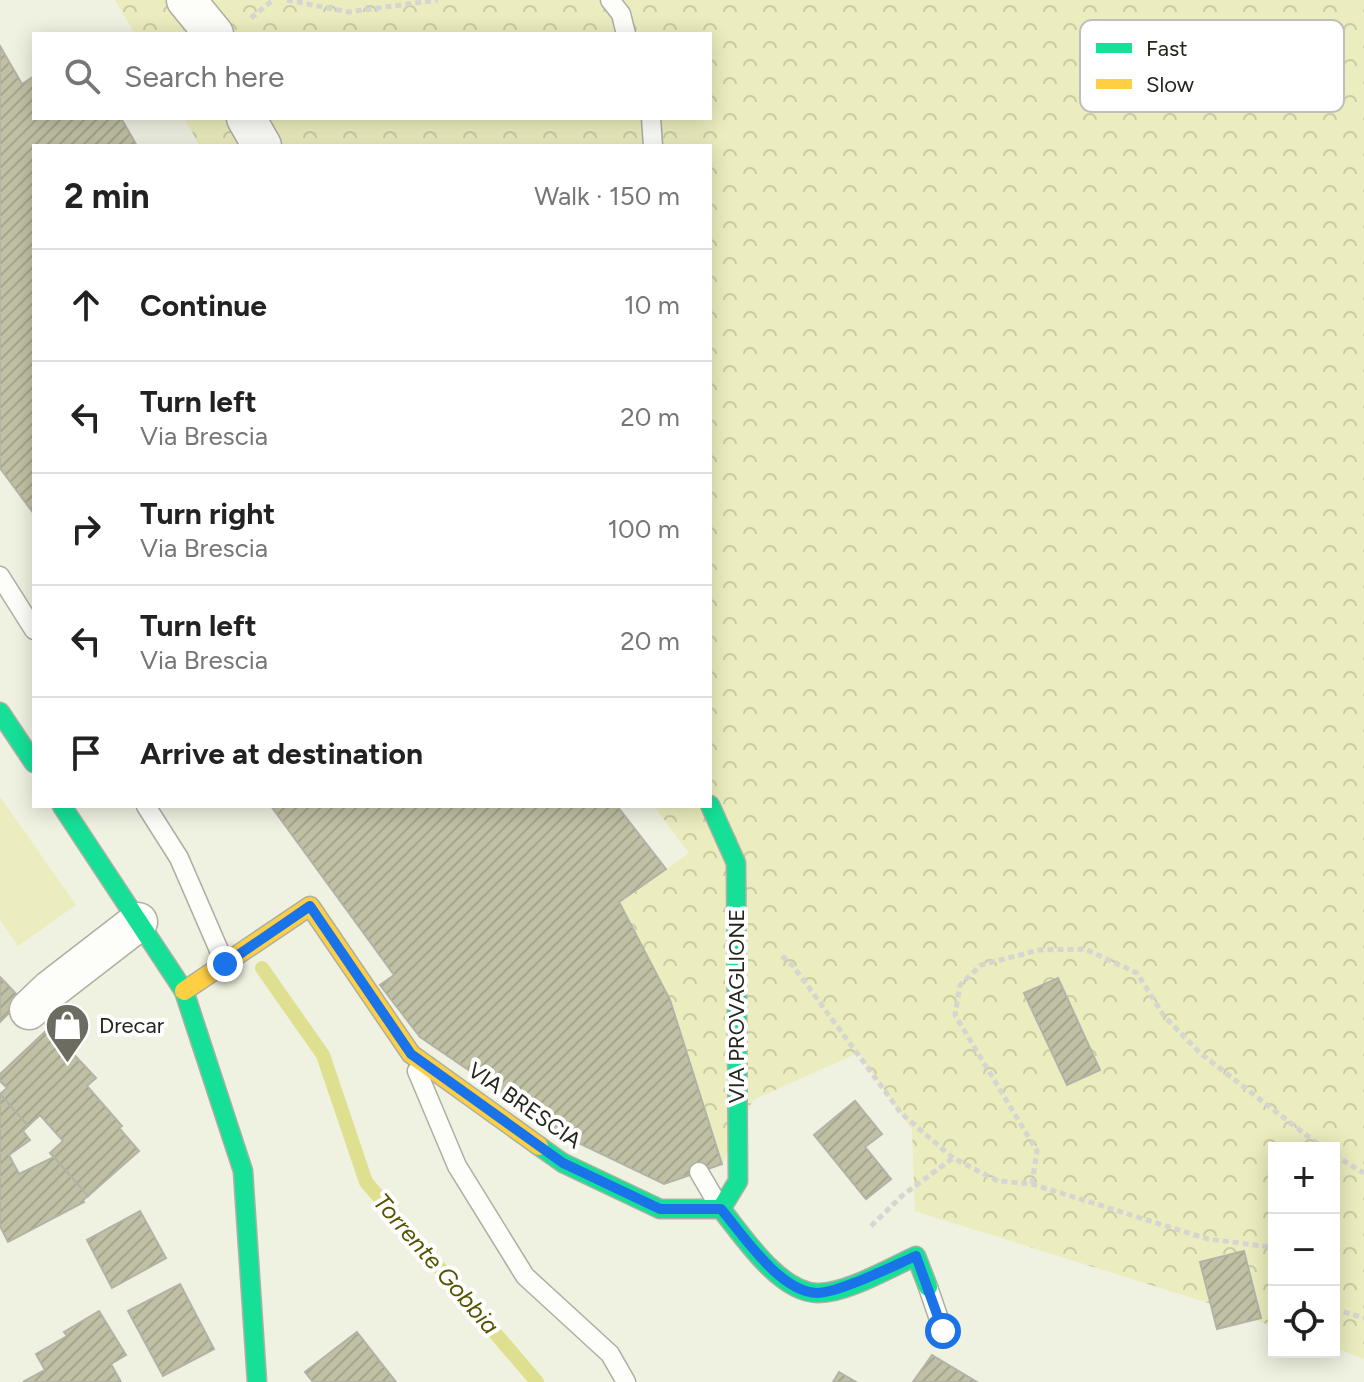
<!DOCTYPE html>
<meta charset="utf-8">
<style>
body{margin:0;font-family:Figtree,sans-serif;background:#f6f6f6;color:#222}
.controls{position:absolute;right:24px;bottom:24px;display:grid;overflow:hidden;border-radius:0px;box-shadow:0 4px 20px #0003}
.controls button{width:72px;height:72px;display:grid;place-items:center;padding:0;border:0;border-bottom:2px solid #e0e0e0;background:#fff;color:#222;font:40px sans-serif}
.stop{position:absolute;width:24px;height:24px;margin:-18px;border:6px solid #1a73e8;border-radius:50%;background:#fff}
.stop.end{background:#1a73e8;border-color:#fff;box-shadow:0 2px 8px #0008}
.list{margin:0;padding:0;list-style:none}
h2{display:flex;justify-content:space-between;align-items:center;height:104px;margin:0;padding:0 32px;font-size:34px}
h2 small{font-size:26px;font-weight:400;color:#767676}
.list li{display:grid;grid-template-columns:52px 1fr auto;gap:24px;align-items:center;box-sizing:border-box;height:112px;padding:0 32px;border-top:2px solid #e0e0e0}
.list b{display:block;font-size:30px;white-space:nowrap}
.list p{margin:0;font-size:26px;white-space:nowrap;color:#767676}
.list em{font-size:26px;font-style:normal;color:#767676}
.icon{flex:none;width:44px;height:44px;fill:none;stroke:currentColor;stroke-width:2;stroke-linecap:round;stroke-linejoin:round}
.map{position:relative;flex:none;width:1364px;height:1382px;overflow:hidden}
.search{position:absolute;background:#fff;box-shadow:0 4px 20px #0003;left:32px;top:32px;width:680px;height:88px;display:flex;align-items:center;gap:20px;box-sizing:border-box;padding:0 28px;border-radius:0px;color:#767676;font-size:30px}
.panel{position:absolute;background:#fff;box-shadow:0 4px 20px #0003;left:32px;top:144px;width:680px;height:664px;border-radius:0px}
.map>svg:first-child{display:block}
.grass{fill:#ebedbe}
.forest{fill:url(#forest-crowns)}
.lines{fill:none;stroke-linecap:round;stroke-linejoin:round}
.stream{stroke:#dee090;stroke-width:14}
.building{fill:url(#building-hatch);stroke:#b2b3a7;stroke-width:2}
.lane-casing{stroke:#aeafa3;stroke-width:21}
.street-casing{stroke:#aeafa3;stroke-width:41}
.fast-casing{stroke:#aeafa3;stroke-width:21}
.slow-casing{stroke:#aeafa3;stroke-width:21}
.path{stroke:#d5d5d1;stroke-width:5;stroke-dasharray:6 4;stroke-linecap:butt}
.lane{stroke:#fdfdfa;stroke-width:18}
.street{stroke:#fdfdfa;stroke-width:38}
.fast{stroke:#16e098;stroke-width:18}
.slow{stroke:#ffcf43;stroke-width:18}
.route{stroke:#1a73e8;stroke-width:10}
.labels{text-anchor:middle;stroke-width:8;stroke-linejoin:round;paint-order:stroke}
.street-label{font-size:22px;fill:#25261b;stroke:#fff}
.poi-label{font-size:22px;fill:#25261b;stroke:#fff;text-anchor:start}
.water-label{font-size:24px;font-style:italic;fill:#555400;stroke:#fff}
.key{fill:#fff;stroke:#bebebb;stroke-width:2}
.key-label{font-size:22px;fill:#25261b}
</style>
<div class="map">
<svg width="1364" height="1382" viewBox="0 0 1364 1382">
<defs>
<pattern id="forest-crowns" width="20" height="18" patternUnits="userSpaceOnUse" patternTransform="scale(2)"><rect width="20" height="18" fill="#ebedbe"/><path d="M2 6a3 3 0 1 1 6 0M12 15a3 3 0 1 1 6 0" fill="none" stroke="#c9cba3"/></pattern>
<pattern id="building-hatch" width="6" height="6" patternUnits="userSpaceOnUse" patternTransform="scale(2)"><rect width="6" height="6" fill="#c0c1a4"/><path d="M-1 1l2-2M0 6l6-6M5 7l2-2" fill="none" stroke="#a5a68d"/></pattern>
</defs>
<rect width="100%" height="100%" fill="#eff1e1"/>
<polygon class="grass" points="0,797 76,905 18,946 0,920"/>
<polygon class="forest" points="115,0 1364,0 1364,1359 1334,1348 1334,1148 1274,1148 1274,1327 1205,1302 915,1211 912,1130 858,1053 753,1100 722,1164 670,1000 619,902 689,853 654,806 710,806 710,146 200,146 184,118 710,118 710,34 135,34"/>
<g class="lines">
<polyline class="stream" points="262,968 323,1055 366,1182 537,1382"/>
</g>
<g class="building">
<polygon points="0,46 22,84 34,76 34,118 121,118 137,146 34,146 34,514 0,468"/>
<polygon points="271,806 617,806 666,869 619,902 670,1000 722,1164 664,1184 570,1139 420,1037 380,985 394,975"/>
<polygon points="0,977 22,1000 0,1022"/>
<polygon points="1058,978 1100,1070 1067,1085 1024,993"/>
<polygon points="49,1028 96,1078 87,1086 122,1126 119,1128 139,1151 88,1196 50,1153 63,1141 40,1115 28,1126 0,1094 7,1088 0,1081 0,1074"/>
<polygon points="0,1094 28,1126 23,1131 30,1140 9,1155 19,1174 54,1157 88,1196 83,1200 84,1202 8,1242 0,1226"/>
<polygon points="855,1101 882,1134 865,1147 891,1179 866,1199 814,1135"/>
<polygon points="140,1211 166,1258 112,1288 87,1240"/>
<polygon points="1244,1251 1261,1318 1217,1329 1200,1262"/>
<polygon points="180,1284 214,1349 163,1376 128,1311"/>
<polygon points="99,1311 126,1355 111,1364 121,1382 23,1382 45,1370 36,1354 67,1336 64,1332"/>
<polygon points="357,1332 396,1382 313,1382 305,1372"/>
<polygon points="932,1355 977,1382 913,1382"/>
<polygon points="839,1372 856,1382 833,1382"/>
</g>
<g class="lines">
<defs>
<g id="lane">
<polyline points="610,0 621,14 626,34"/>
<polyline points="651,118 653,146"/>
<polyline points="0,576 34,630"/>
<polyline points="146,806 179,858 225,964"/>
<polyline points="417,1071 457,1166 525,1276 610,1354 626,1382"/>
<polyline points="699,1172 720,1208"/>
<polyline points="928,1287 943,1331"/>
</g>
<g id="street">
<polyline points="186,0 214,34"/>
<polyline points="246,118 262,146"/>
<polyline points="29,1010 50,990 138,922"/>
</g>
<g id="fast">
<polyline points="0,712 34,763"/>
<polyline points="710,805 736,863 738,1181 721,1209"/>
<polyline points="62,806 184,991 243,1171 257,1382"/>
<path d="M539,1146L563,1163L660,1209H721C743,1236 779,1292 817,1293C845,1294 890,1268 916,1256L928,1287"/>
</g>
<polyline id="slow" points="184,991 310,906 411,1054 539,1146"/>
</defs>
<use href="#lane" class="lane-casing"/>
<use href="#street" class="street-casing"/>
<use href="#fast" class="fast-casing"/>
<use href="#slow" class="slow-casing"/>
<g class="path">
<polyline points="287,0 349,12 438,0"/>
<polyline points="251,18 273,0"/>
<polyline points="782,956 793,966 901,1113 953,1158 998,1181 1032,1184 1208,1239 1271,1247 1274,1250"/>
<polyline points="1334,1155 1364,1173"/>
<polyline points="1032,1184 1037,1151 955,1015 960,985 981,965 1039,950 1085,949 1137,973 1164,1016 1200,1053 1323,1148"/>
<polyline points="871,1226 903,1195 953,1158"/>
<polyline points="1334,1309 1364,1318"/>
</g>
<use href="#lane" class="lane"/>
<use href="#street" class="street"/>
<use href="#fast" class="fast"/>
<use href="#slow" class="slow"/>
</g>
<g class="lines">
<path class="route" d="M225,964L310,906L411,1054L563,1163L660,1209H721C743,1235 780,1292 817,1293C839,1293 895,1265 916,1256L943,1331"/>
</g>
<defs>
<symbol id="shop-pin" viewBox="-11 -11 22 30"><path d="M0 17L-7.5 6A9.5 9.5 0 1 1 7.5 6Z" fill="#6c6d60" stroke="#fff"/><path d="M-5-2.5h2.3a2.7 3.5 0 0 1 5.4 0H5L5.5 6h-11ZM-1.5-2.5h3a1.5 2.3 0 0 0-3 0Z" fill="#fff"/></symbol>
</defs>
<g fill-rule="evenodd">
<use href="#shop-pin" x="42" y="1000" width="51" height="69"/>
</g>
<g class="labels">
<g class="street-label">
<text transform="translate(736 1006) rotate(-90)" y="8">VIA PROVAGLIONE</text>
<text transform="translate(525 1105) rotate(35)" y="8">VIA BRESCIA</text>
</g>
<g class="poi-label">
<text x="99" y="1033">Drecar</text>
</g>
<g class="water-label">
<text transform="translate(436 1264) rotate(49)" y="8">Torrente Gobbia</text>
</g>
</g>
<rect x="1080" y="20" width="264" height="92" rx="12" class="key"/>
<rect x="1096" y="43" width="36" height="10" fill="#16e098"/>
<rect x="1096" y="79" width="36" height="10" fill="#ffcf43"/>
<g class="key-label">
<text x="1146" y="56">Fast</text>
<text x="1146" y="92">Slow</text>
</g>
</svg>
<div class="controls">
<button>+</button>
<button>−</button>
<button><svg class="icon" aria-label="locate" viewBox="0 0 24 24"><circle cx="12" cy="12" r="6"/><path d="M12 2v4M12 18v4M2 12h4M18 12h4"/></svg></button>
</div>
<div class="stop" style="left:943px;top:1331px"></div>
<div class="stop end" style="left:225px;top:964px"></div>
<div class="search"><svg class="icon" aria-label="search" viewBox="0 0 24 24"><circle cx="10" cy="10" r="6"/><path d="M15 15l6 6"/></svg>Search here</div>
<section class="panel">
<h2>2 min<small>Walk · 150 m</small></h2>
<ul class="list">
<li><svg class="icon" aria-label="ahead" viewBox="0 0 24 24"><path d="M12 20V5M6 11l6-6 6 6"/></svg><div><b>Continue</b></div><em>10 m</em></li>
<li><svg class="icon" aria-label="left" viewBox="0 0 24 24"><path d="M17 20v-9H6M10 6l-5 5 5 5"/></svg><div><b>Turn left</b><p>Via Brescia</p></div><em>20 m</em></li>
<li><svg class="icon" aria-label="right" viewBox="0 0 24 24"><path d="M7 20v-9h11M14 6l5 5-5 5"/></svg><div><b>Turn right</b><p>Via Brescia</p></div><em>100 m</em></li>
<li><svg class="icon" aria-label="left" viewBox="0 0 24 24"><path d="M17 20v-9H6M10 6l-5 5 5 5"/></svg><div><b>Turn left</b><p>Via Brescia</p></div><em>20 m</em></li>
<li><svg class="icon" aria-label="arrive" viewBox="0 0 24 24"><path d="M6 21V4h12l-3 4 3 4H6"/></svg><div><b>Arrive at destination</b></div></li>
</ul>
</section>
</div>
